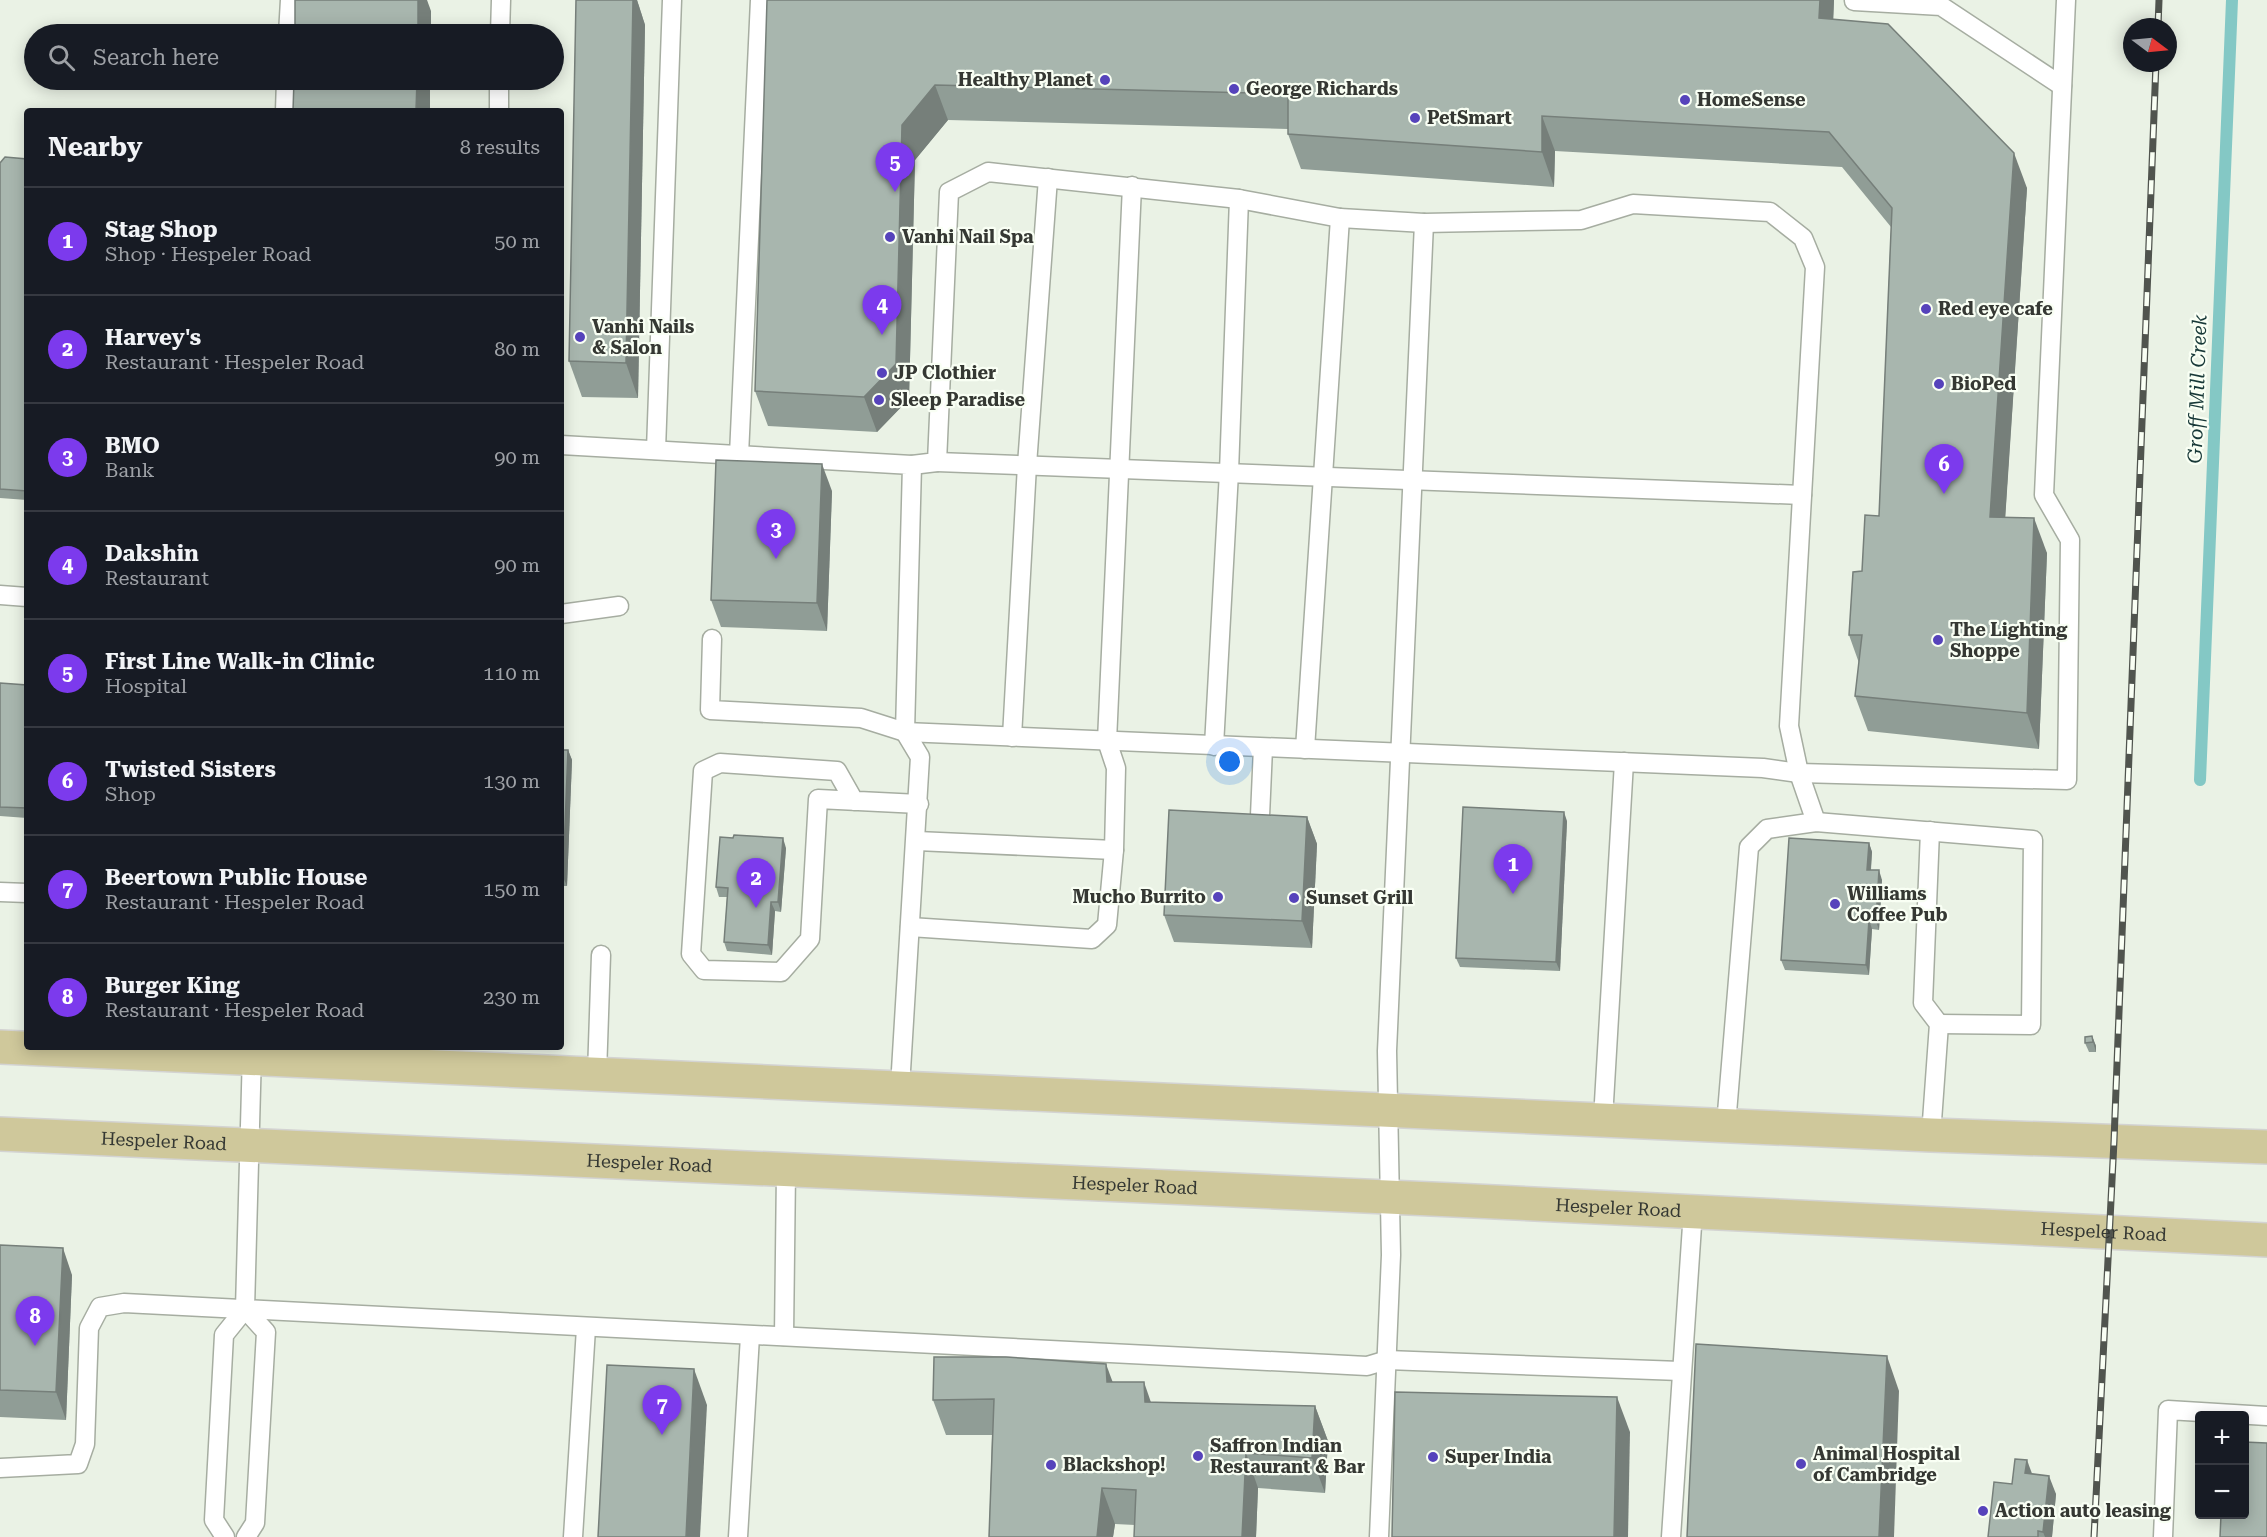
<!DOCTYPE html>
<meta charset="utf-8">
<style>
body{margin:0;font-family:"Roboto Serif",serif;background:#242831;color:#f1f3f6}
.controls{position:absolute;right:18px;bottom:18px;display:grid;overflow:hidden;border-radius:6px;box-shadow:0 3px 15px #0003}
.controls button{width:54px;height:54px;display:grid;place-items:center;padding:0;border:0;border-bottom:2px solid #363941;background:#171b24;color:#f1f3f6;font:30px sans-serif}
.compass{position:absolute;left:2123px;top:18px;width:54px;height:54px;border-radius:50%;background:#171b24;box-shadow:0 3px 15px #0003;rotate:106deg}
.you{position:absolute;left:1230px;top:762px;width:21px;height:21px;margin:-15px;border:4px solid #fff;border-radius:50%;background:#1a73e8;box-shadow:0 0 0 9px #1a73e833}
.badge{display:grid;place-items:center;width:39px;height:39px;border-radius:50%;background:#7c3aed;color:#fff;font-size:20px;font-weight:700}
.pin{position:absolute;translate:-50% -50px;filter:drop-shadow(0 2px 3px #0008)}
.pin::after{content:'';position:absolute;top:32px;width:21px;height:18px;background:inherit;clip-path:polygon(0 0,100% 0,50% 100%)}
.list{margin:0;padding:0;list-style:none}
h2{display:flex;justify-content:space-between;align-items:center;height:78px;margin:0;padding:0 24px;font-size:26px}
h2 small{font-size:20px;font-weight:400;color:#9ea1a6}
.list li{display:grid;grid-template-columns:39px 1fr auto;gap:18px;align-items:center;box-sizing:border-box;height:108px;padding:0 24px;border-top:2px solid #363941}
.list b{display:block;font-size:22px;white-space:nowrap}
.list p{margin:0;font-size:20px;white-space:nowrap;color:#9ea1a6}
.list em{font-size:20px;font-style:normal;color:#9ea1a6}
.icon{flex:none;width:33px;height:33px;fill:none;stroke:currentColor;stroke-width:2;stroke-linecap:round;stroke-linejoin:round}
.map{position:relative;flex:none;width:2267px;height:1537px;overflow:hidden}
.search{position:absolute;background:#171b24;box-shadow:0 3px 15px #0003;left:24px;top:24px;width:540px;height:66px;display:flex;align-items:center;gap:15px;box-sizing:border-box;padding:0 21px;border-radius:33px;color:#9ea1a6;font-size:22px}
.panel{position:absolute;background:#171b24;box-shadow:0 3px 15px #0003;left:24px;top:108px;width:540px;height:942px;border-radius:6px}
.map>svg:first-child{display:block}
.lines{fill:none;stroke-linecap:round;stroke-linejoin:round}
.stream{stroke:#84c8c5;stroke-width:12}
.service-casing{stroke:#a6ada1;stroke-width:21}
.primary-casing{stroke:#d3d3d2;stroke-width:36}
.service{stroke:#fff;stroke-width:18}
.primary{stroke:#cfc89b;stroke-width:33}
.rail-casing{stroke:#50544e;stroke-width:7}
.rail{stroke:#f9fff4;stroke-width:4.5;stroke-dasharray:14;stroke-linecap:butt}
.wall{fill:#909d96}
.shaded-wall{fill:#767f7a}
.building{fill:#a8b6ae;stroke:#767f7a;stroke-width:1.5}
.poi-dot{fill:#5643bb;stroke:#f9fff4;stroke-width:2}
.labels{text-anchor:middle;stroke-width:4.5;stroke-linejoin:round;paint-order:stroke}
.poi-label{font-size:18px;font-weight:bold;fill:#353833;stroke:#f9fff4;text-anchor:start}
.street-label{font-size:18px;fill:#353833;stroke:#f9fff4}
.water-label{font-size:20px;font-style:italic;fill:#173837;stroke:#f9fff4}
</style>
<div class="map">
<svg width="2267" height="1537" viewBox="0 0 2267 1537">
<rect width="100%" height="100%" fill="#eaf2e5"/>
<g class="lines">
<polyline class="stream" points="2200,780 2232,0"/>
<defs>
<g id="service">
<polyline points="1854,1 1941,6 2062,86"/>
<polyline points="288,34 290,0"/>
<polyline points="500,34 501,0"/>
<polyline points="285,111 286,80"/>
<polyline points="499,111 499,80"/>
<polyline points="561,445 912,465 905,732 920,757 900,1087"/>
<polyline points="656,450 672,0"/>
<polyline points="739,455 760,0"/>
<polyline points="937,462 1802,495"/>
<polyline points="912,465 937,462 949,192 988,172 1239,199 1340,218 1424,223 1581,220 1633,204 1770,212 1803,238 1815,267 1789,726 1799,773 1816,822"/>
<polyline points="0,595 27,597"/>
<polyline points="561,614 619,606"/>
<polyline points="712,639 710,710 861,718 905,732 1763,768 1799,773 2067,780 2070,540 2044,495 2066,0"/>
<polyline points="1012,737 1027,465 1048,178"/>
<polyline points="1214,746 1229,472 1239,199"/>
<polyline points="1305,749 1340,218"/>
<polyline points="854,801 837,771 720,763 703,771 691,954 704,970 781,972 810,939 818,799 919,804"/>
<polyline points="1260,816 1263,748"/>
<polyline points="1930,831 1923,1003 1939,1024 1931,1135"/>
<polyline points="917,841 1114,850"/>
<polyline points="0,892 27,893"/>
<polyline points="910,927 1092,939 1107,925 1114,850 1116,768 1107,741 1132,186"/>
<polyline points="597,1074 601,955"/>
<polyline points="1603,1119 1624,762"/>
<polyline points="1726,1125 1749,847 1767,829 1816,822 2033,840 2031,1025 1939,1024"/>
<polyline points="245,1309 266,1332 255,1523 246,1537"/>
<polyline points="784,1336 786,1171"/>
<polyline points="0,1468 78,1464 85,1444 89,1328 100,1307 124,1303 1367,1366 1387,1360 1680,1371"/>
<polyline points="225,1537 214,1520 224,1335 245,1309 252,1052"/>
<polyline points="573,1537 586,1328"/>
<polyline points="738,1537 750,1336"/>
<polyline points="1379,1537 1391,1255 1387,1051 1424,223"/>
<polyline points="1671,1537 1693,1211"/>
<polyline points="2163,1537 2168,1410 2267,1416"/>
</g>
<g id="primary">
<polyline points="0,1047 1931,1135 2267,1147"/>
<path id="s1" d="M0,1134L1454,1200L2267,1240"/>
</g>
</defs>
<use href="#service" class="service-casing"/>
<use href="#primary" class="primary-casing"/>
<use href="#service" class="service"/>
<use href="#primary" class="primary"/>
<defs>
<g id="rail">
<polyline points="2158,27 2159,0"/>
<polyline points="2094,1537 2114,1141 2156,63"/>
</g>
</defs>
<use href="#rail" class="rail-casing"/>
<use href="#rail" class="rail"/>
</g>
<g class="wall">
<polygon points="633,0 637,0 645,25 638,398 582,397 569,361"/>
<polygon points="767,0 1834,0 1833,19 2027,188 2005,517 2047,553 2039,749 1868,731 1855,696 1859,663 1849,635 1862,571 1879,516 1891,227 1842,167 1555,151 1554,187 1301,169 1288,134 1288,129 948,120 915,160 909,399 877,432 768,426 755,391"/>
<polygon points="27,159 27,500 0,498 0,163"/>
<polygon points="832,491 827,631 721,627 711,600"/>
<polygon points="0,683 27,685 27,818 0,816"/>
<polygon points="561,750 568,750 572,760 567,886 561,886"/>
<polygon points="1307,817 1317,844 1312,948 1174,942 1164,915"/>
<polygon points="1567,821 1560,971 1460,967 1456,958"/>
<polygon points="1869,843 1872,852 1871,870 1882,880 1879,930 1872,929 1869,975 1785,970 1781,960"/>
<polygon points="786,848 781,912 775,911 772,955 727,951 724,942 727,897 719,897 716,887"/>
<polygon points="2092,1036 2096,1046 2096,1052 2089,1052 2085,1043"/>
<polygon points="0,1245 72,1275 66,1420 0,1417"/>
<polygon points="1113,1382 1151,1402 1315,1406 1328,1441 1325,1493 1258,1488 1256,1537 1134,1537 1135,1525 1115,1524 1113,1537 989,1537 992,1435 946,1435 933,1400"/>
<polygon points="2032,1474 2056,1494 2052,1537 1988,1537 2012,1484"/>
</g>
<g class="shaded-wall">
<polygon points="418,0 427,0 431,11 431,34 418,34"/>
<polygon points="633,0 637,0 645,25 638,398 626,363"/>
<polygon points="1820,0 1834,0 1832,53 1819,18"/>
<polygon points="417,80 430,80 430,111 416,111"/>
<polygon points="935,85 948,120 915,160 909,399 877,432 864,397 902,125"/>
<polygon points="1542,116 1555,151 1554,187 1542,152"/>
<polygon points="2014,153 2027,188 2003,552 1990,517"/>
<polygon points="822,464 832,491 827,631 817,603"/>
<polygon points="2034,518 2047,553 2039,749 2027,713"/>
<polygon points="568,750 572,760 567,886 563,877"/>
<polygon points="1564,812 1567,821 1560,971 1556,962"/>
<polygon points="1307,817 1317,844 1312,948 1302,921"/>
<polygon points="783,838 786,848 781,912 778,902"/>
<polygon points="1869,843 1872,852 1870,879 1867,870"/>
<polygon points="1879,870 1882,880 1879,930 1876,921"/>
<polygon points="771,902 775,911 772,955 768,945"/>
<polygon points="1869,920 1872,929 1869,975 1866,965"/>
<polygon points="2092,1036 2096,1046 2096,1052 2093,1042"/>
<polygon points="63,1248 72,1275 66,1420 56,1392"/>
<polygon points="1887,1356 1899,1391 1894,1537 1879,1537"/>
<polygon points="1106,1364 1119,1399 1107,1382"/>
<polygon points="694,1369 707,1405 700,1537 686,1537"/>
<polygon points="1144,1382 1156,1417 1145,1402"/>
<polygon points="1617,1397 1630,1432 1628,1537 1614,1537"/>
<polygon points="1315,1406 1328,1441 1325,1493 1312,1458"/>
<polygon points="1246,1453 1258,1488 1256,1537 1242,1537"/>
<polygon points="2027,1460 2034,1479 2025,1473"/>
<polygon points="2049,1476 2056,1494 2052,1537 2045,1537 2043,1532"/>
<polygon points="1102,1488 1115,1524 1113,1537 1097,1537"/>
</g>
<g class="building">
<rect x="295" y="0" width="123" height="34"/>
<polygon points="576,0 633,0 626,363 569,361"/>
<polygon points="767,0 1820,0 1819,18 1888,24 2014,153 1990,517 2034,518 2027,713 1855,696 1862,635 1849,635 1853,572 1862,571 1865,515 1879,516 1892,208 1829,132 1542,116 1542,152 1288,134 1288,94 935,85 902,125 896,364 864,397 755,391"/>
<polygon points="294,80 417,80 416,111 293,111"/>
<polygon points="5,157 27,159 27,491 0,489 0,163"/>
<polygon points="716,460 822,464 817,603 711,600"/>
<polygon points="0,683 27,685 27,808 0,807"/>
<polygon points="561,750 568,750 563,877 561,877"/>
<polygon points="1463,807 1564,812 1556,962 1456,958"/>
<polygon points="1169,810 1307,817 1302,921 1164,915"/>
<polygon points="734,835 783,838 778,902 771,902 768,945 724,942 728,888 716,887 720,837 733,838"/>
<polygon points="1789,838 1869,843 1867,870 1879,870 1876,921 1869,920 1866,965 1781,960"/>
<polygon points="2092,1036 2093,1042 2085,1043 2085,1037"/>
<polygon points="0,1245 63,1248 56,1392 0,1390"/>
<polygon points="1696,1344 1887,1356 1879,1537 1687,1537"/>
<polygon points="934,1357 1006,1357 1106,1364 1107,1382 1144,1382 1145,1402 1315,1406 1312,1458 1246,1453 1242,1537 1134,1537 1136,1490 1102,1488 1097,1537 989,1537 994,1399 933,1400"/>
<polygon points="607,1365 694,1369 686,1537 598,1537"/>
<polygon points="1395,1392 1617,1397 1614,1537 1392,1537"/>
<polygon points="2244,1442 2267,1443 2267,1537 2220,1537 2221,1515 2244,1515"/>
<polygon points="2015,1459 2027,1460 2025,1473 2049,1476 2043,1532 2038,1531 2038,1537 1988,1537 1994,1482 2012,1484"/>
</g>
<g class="poi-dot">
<circle cx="1105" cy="80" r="6"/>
<circle cx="1234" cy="89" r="6"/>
<circle cx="1685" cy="100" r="6"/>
<circle cx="1415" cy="118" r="6"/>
<circle cx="890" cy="237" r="6"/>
<circle cx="1926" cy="309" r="6"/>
<circle cx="580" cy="337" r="6"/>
<circle cx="882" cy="373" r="6"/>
<circle cx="1939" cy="384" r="6"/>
<circle cx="879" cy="400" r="6"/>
<circle cx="1938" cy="640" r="6"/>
<circle cx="1218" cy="897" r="6"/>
<circle cx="1294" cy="898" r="6"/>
<circle cx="1835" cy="904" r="6"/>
<circle cx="1198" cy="1456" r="6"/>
<circle cx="1433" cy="1457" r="6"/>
<circle cx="1801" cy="1464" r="6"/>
<circle cx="1051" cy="1465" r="6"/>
<circle cx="1983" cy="1511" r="6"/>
</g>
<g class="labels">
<g class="poi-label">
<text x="1093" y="86" text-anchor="end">Healthy Planet</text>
<text x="1246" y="95">George Richards</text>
<text x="1697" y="106">HomeSense</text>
<text x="1427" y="124">PetSmart</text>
<text x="902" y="243">Vanhi Nail Spa</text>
<text x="1938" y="315">Red eye cafe</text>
<text x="592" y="333">Vanhi Nails<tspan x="592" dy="21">&amp; Salon</tspan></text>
<text x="894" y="379">JP Clothier</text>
<text x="1951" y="390">BioPed</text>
<text x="891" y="406">Sleep Paradise</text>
<text x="1950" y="636">The Lighting<tspan x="1950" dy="21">Shoppe</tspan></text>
<text x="1847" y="900">Williams<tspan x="1847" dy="21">Coffee Pub</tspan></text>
<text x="1206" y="903" text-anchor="end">Mucho Burrito</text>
<text x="1306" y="904">Sunset Grill</text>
<text x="1210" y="1452">Saffron Indian<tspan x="1210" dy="21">Restaurant &amp; Bar</tspan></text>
<text x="1813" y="1460">Animal Hospital<tspan x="1813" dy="21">of Cambridge</tspan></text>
<text x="1445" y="1463">Super India</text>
<text x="1063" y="1471">Blackshop!</text>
<text x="1995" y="1517">Action auto leasing</text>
</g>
<g class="street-label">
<text dy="6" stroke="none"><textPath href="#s1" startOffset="164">Hespeler Road</textPath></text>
<text dy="6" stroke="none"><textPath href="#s1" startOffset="650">Hespeler Road</textPath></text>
<text dy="6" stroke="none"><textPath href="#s1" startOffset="1136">Hespeler Road</textPath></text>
<text dy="6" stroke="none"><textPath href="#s1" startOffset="1620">Hespeler Road</textPath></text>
<text dy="6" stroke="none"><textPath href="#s1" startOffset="2106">Hespeler Road</textPath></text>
</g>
<g class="water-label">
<text transform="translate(2197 389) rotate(-88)" y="7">Groff Mill Creek</text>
</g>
</g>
</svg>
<div class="controls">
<button>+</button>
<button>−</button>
</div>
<svg class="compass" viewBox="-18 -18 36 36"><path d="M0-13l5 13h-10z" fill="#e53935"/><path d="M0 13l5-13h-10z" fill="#9ea1a6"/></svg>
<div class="you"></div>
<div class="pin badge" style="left:1513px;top:894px">1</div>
<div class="pin badge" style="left:756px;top:908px">2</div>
<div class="pin badge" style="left:776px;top:559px">3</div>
<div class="pin badge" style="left:882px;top:335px">4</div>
<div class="pin badge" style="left:895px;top:192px">5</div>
<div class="pin badge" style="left:1944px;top:494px">6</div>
<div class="pin badge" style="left:662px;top:1435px">7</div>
<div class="pin badge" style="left:35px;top:1346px">8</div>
<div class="search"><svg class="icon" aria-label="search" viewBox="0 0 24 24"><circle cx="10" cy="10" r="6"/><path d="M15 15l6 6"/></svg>Search here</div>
<section class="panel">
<h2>Nearby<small>8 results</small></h2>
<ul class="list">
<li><span class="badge">1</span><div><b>Stag Shop</b><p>Shop · Hespeler Road</p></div><em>50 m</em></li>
<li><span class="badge">2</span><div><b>Harvey's</b><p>Restaurant · Hespeler Road</p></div><em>80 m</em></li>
<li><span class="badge">3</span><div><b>BMO</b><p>Bank</p></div><em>90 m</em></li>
<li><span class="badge">4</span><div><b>Dakshin</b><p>Restaurant</p></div><em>90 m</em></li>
<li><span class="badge">5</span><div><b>First Line Walk-in Clinic</b><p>Hospital</p></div><em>110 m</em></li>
<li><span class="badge">6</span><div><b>Twisted Sisters</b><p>Shop</p></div><em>130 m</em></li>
<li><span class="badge">7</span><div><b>Beertown Public House</b><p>Restaurant · Hespeler Road</p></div><em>150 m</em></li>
<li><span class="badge">8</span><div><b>Burger King</b><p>Restaurant · Hespeler Road</p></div><em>230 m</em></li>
</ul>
</section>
</div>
